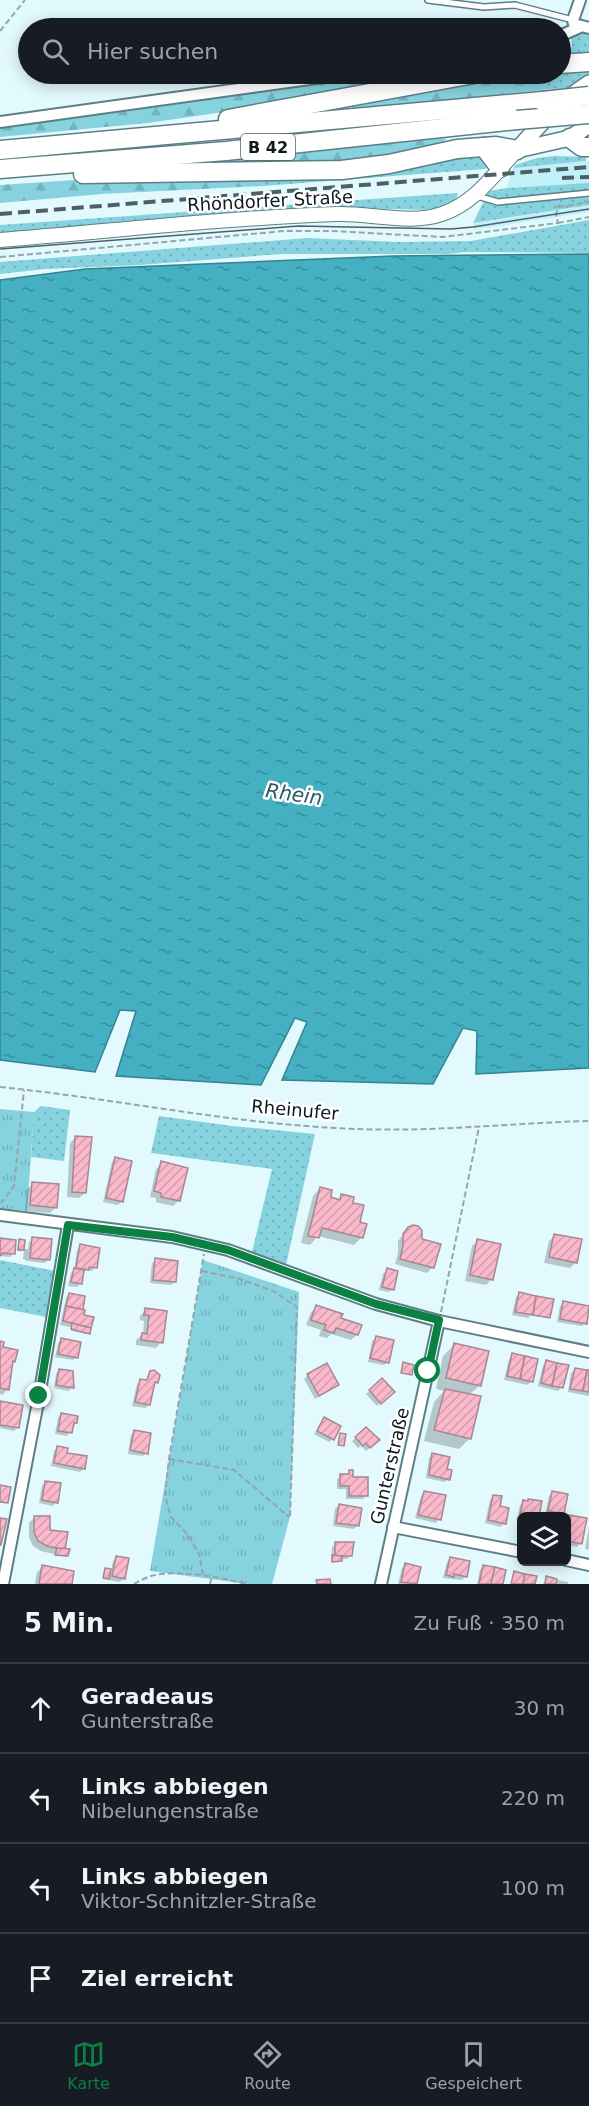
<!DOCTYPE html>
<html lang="de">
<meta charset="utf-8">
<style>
body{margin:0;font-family:"DejaVu Sans",sans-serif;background:#242831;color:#f1f3f6}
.controls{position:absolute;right:18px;bottom:18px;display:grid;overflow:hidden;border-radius:9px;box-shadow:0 3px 15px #0003}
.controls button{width:54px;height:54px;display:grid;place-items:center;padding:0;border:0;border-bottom:2px solid #363941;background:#171b24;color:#f1f3f6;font:30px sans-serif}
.stop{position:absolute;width:18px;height:18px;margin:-14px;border:4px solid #0b8043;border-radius:50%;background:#fff}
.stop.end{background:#0b8043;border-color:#fff;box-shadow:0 2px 6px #0008}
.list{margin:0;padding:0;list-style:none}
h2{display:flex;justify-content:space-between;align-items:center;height:78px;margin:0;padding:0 24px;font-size:26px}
h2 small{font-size:20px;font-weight:400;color:#9ea1a6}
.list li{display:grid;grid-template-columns:39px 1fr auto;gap:18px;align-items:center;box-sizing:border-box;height:90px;padding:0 24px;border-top:2px solid #363941}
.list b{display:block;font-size:22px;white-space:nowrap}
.list p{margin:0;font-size:20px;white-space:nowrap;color:#9ea1a6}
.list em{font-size:20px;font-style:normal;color:#9ea1a6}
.icon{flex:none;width:33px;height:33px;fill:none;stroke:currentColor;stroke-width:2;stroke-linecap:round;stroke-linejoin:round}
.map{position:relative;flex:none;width:589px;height:1584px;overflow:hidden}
.search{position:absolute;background:#171b24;box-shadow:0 3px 15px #0003;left:18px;right:18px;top:18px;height:66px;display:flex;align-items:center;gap:15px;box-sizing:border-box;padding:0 21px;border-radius:33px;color:#9ea1a6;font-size:22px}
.sheet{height:438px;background:#171b24}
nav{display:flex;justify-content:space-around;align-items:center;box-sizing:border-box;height:84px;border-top:2px solid #363941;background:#171b24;font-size:16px;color:#9ea1a6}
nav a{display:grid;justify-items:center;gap:3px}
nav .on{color:#0b8043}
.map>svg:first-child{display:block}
.built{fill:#c0f1f9}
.grass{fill:url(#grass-dots)}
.forest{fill:url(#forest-firs)}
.park{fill:url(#park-tufts)}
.water{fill:url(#water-ripples);stroke:#348390;stroke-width:1.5}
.shadow{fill:#0003}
.building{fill:url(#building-hatch);stroke:#a78790;stroke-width:1.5}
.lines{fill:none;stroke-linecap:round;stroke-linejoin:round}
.service-casing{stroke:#5c7f86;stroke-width:8}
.minor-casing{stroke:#5c7f86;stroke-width:14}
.tertiary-casing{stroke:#5c7f86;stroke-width:16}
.secondary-casing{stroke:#5c7f86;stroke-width:18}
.trunk-casing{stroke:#5c7f86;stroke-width:21}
.path{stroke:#93a7aa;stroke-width:2;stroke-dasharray:6 3;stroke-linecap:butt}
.service{stroke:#fff;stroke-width:5}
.minor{stroke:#fff;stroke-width:10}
.tertiary{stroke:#fff;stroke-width:14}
.secondary{stroke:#fff;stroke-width:15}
.trunk{stroke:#fff;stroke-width:18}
.tram{stroke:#4f6064;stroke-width:1.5}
.rail{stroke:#4f6064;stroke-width:4;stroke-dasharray:12 6;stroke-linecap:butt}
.trunk-bridge-casing{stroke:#5c7f86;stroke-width:21;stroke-linecap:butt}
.trunk-bridge{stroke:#fff;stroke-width:18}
.route{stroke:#0b8043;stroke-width:8}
.labels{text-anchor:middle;stroke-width:5;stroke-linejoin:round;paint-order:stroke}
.shield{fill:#fff;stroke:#565f62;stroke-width:1.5}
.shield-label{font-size:16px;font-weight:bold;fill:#0d1b1e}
.street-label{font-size:18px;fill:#0d1b1e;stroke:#fff}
.water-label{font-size:20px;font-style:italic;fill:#2c5a61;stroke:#fff}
</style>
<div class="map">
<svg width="589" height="1584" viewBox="0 0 589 1584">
<defs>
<pattern id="grass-dots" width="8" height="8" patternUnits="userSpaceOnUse" patternTransform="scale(1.5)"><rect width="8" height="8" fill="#86d2de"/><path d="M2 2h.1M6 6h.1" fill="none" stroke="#72b4be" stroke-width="1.8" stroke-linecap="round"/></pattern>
<pattern id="forest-firs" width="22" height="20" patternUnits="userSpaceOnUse" patternTransform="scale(1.5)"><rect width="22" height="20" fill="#86d2de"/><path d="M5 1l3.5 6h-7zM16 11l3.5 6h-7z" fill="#72b4be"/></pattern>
<pattern id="park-tufts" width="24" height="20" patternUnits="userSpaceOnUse" patternTransform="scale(1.5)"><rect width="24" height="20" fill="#86d2de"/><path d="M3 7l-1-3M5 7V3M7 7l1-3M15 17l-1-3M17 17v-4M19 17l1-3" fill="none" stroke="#72b4be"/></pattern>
<pattern id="water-ripples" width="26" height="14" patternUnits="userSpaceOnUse" patternTransform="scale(1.5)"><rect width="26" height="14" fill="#44b0c1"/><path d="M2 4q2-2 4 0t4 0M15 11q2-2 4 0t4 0" fill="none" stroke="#378e9c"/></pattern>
<pattern id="building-hatch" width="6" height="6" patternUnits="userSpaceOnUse" patternTransform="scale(1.5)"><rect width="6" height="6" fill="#fab8cb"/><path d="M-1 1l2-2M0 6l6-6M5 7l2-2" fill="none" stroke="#d59eae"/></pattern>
</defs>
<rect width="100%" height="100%" fill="#e2f9fd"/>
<g class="built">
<polygon points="589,161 589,183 507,188 513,168"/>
<polygon points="589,205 589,212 473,230 473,223"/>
</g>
<g class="grass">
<polygon points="584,31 589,32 589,54 561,56 560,51 572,47 571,36"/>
<polygon points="589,65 589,76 571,88 551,89 550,79 545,74 560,74 561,68"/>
<polygon points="458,154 487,157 488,166 485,169 263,186 256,179"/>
<polygon points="555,156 586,157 586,161 514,168 515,165 537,158"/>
<polygon points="589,183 589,205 473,223 489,191 507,188"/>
<polygon points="458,193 456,200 434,210 343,208 0,233 0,225"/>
<polygon points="589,220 589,253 465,252 449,254 281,254 140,265 45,269 0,274 0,262 308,238 397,242 471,241"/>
<polygon points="41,1106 70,1110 64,1161 31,1157 34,1112"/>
<polygon points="159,1116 232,1126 315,1134 286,1265 252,1252 272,1169 151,1153"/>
<polygon points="0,1260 55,1271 47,1317 0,1308"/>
</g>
<g class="forest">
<polygon points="373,74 433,74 244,109 148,123 0,137 0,128 209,96"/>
<polygon points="509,74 545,74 550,79 551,89 353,110 351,102"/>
<path d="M429,136L447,139C435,146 422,149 408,153C345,170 280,165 216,162L226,156Z"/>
<polygon points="256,179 263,186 102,194 0,203 0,185 75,180"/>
</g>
<g class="park">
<polygon points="0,1109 34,1112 27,1211 0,1208"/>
<polygon points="203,1260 299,1292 290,1517 272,1584 248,1584 150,1571"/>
</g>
<polygon class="water" points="589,254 589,1068 476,1074 477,1031 463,1028 433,1084 282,1080 307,1022 295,1018 261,1085 116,1076 136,1011 120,1010 95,1072 0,1060 0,280 85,269 393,256"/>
<g class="shadow">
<polygon points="76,1137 85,1193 79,1198 67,1197 70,1143"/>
<polygon points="115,1159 122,1201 118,1205 103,1202 112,1162"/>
<polygon points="162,1163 179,1200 173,1206 156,1202 156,1198 150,1197 156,1169"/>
<polygon points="33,1184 56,1207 50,1213 25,1211 27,1189"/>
<polygon points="320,1188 329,1199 337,1201 342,1196 351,1204 362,1237 354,1245 318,1236 310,1245 301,1243 313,1196"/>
<polygon points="409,1228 420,1240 433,1267 427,1273 395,1264 398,1253 398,1241"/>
<polygon points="554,1236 576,1262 570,1268 544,1263 549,1241"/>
<polygon points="33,1239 49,1259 45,1263 27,1261 23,1259 24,1251 17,1251 20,1241 23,1249 28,1249 29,1242"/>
<polygon points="0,1240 13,1254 10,1257 0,1256"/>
<polygon points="478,1241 492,1279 486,1285 465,1281 472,1246"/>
<polygon points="81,1246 95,1267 92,1271 87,1270 82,1273 80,1284 77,1287 68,1286 71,1273 74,1270 77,1250"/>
<polygon points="156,1260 175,1282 171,1285 150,1283 152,1263"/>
<polygon points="387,1270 392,1289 389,1292 379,1290 383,1274"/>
<polygon points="69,1294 82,1317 89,1333 87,1334 71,1331 71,1327 60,1325 66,1298"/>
<polygon points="519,1294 549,1318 532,1316 532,1314 528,1318 512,1315 516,1297"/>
<polygon points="564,1303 585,1323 582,1326 557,1322 560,1306"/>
<polygon points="316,1307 340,1319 357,1335 351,1340 331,1334 327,1338 319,1336 321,1330 306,1325 311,1312"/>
<polygon points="146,1310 165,1312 161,1342 156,1348 136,1345 136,1340 143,1334 144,1321 140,1320 140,1316"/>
<polygon points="376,1338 388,1362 384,1365 368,1362 372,1341"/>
<polygon points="61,1340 77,1357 73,1360 55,1357 58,1343"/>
<polygon points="0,1342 2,1348 14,1361 11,1364 8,1389 2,1395 0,1394"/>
<polygon points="454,1345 480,1385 469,1395 470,1438 459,1449 424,1441 434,1402 444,1391 436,1389 443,1356"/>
<polygon points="513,1355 531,1381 528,1385 504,1380 509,1359"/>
<polygon points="547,1362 562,1387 558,1391 538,1386 543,1365"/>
<polygon points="575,1369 589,1372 589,1396 568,1392 571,1373"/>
<polygon points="59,1370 72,1387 69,1391 54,1388 56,1374"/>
<polygon points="151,1373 157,1382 152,1386 149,1405 145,1408 132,1406 137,1384 140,1381 145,1382"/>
<polygon points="308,1375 337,1385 315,1399 304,1379"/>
<polygon points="382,1380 393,1392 377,1406 366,1394"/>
<polygon points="0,1403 18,1427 14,1431 0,1428"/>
<polygon points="61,1414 76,1423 67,1436 55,1434 58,1418"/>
<polygon points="324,1419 333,1439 329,1442 314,1434"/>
<polygon points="366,1429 378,1440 366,1451 361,1446 358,1448 352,1441"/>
<polygon points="135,1431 146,1453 143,1456 128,1454 131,1435"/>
<polygon points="58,1447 65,1454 84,1468 80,1472 51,1466 54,1451"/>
<polygon points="433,1455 446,1470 448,1479 445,1482 426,1478 429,1458"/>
<polygon points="350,1472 351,1478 367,1495 363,1499 346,1499 346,1489 337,1489 337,1479"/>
<polygon points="46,1482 56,1502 53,1506 39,1503 42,1486"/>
<polygon points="425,1492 439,1519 436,1523 415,1518 421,1496"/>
<polygon points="553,1492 563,1514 560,1516 545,1515 549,1496"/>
<polygon points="494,1496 504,1523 501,1527 485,1523 490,1500"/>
<polygon points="529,1500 540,1503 537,1516 522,1516 522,1524 520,1524 521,1520 517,1519 520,1505"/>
<polygon points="339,1505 357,1526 354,1529 333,1526 335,1509"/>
<polygon points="35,1517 48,1531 67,1556 66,1557 41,1551 33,1546 29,1538 29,1523"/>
<polygon points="569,1517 580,1544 577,1547 566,1545 566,1520"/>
<polygon points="589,1526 589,1550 585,1549"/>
<polygon points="336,1544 351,1555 347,1559 341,1559 340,1562 331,1562 332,1547"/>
<polygon points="116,1557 124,1578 120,1582 103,1579 104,1571 111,1571 113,1561"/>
<polygon points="450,1559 466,1576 462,1580 443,1578 447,1562"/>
<polygon points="405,1565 416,1583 419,1584 398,1584 402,1568"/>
<polygon points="484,1566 501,1584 477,1584 480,1570"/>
<polygon points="43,1567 70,1584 35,1584 37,1572"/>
<polygon points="547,1578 568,1582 568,1584 543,1584"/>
</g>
<g class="building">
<polygon points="75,1136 92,1137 86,1193 72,1192"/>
<polygon points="115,1157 132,1161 123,1202 106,1198"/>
<polygon points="161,1161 188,1168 180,1201 161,1197 161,1193 154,1191"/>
<polygon points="32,1182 59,1184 57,1208 30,1205"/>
<polygon points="320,1187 332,1190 331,1197 340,1200 341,1194 354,1197 353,1203 364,1205 360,1222 367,1224 363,1238 322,1228 319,1238 308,1236"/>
<polygon points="413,1225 418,1226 422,1230 422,1239 441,1244 434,1268 400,1259 403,1246 403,1234 408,1227"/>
<polygon points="554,1234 582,1239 577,1263 549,1257"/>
<polygon points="32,1237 52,1239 50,1260 30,1258"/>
<polygon points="0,1238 16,1240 15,1254 3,1253 0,1256"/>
<polygon points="19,1239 25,1240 24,1250 18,1250"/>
<polygon points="477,1239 501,1244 493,1280 470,1275"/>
<polygon points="80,1244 100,1248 97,1268 89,1267 89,1270 76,1268"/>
<polygon points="155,1258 178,1261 176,1282 153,1280"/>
<polygon points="74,1268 84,1270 82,1284 71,1282"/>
<polygon points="387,1268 398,1271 394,1290 382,1287"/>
<polygon points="519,1292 536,1296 533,1315 515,1312"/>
<polygon points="69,1293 85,1296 83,1310 66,1306"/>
<polygon points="536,1296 554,1299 550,1318 533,1315"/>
<polygon points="563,1301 589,1306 587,1324 560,1319"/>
<polygon points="316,1305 343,1314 341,1318 362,1325 358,1335 336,1328 334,1333 324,1330 326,1325 311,1320"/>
<polygon points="66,1306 85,1310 84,1315 94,1317 91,1328 63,1321"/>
<polygon points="145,1308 167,1311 163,1343 141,1340 142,1333 147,1334 149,1315 144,1315"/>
<polygon points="72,1323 91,1328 90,1334 71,1329"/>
<polygon points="376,1336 394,1340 389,1363 370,1358"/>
<polygon points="61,1338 81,1342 78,1358 58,1354"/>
<polygon points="0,1341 4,1342 3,1347 18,1350 15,1362 13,1361 9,1390 0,1388"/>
<polygon points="454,1343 489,1351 481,1386 446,1378"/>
<polygon points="512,1353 525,1356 520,1379 507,1376"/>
<polygon points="525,1356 538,1359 533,1382 520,1379"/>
<polygon points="546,1360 557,1363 552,1386 541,1383"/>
<polygon points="403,1362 414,1365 412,1375 401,1373"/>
<polygon points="327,1363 339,1385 319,1396 307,1374"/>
<polygon points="557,1363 569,1365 563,1388 552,1386"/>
<polygon points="575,1368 587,1370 583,1391 570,1389"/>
<polygon points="59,1369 73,1371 74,1388 56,1385"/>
<polygon points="154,1370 160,1375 158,1383 155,1382 150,1405 135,1402 140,1379 147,1380 150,1371"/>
<polygon points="587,1370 589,1370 589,1392 583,1391"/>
<polygon points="382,1378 395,1392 381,1404 369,1390"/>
<polygon points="445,1389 481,1396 471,1439 434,1430"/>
<polygon points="0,1401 23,1405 19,1428 0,1425"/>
<polygon points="61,1413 78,1416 77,1423 74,1423 72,1433 58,1431"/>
<polygon points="324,1417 341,1426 334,1440 317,1431"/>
<polygon points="366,1427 380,1440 370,1448 366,1443 363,1446 355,1437"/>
<polygon points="134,1430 151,1433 148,1454 130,1450"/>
<polygon points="340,1433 346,1434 344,1446 338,1445"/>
<polygon points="57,1446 68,1448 67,1453 87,1456 85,1469 54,1463"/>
<polygon points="432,1453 450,1457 447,1469 452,1470 450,1480 429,1475"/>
<polygon points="349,1470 353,1470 353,1477 368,1477 368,1496 349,1496 349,1486 340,1486 340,1474 349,1474"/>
<polygon points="45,1481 61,1483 58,1503 42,1500"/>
<polygon points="0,1485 11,1487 8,1503 0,1502"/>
<polygon points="424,1491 446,1495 441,1520 418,1515"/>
<polygon points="552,1491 568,1494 564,1514 548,1511"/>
<polygon points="382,1492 391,1494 389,1503 380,1501"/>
<polygon points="493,1495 502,1496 500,1506 509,1508 506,1524 488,1520"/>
<polygon points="528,1499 542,1501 539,1516 520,1515 523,1500 528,1501"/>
<polygon points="339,1504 362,1508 359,1526 336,1523"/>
<polygon points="569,1515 587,1518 582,1544 566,1541"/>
<polygon points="34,1516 50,1516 50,1530 68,1532 65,1550 47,1546 38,1541 34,1532"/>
<polygon points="0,1518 7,1519 1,1545 0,1545"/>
<polygon points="335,1542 354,1542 352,1556 335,1556"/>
<polygon points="57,1548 70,1549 68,1556 55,1555"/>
<polygon points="332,1555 342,1556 342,1561 332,1562"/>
<polygon points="116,1556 129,1558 125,1579 112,1576"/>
<polygon points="450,1557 470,1561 467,1577 454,1574 454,1577 446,1575"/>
<polygon points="405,1563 421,1567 417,1584 401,1582"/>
<polygon points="42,1565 74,1571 72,1584 39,1584"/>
<polygon points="483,1565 495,1567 491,1584 479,1584"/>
<polygon points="495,1567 506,1570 503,1584 491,1584"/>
<polygon points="105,1568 111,1569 109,1579 103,1578"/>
<polygon points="514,1571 525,1574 523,1584 511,1584"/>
<polygon points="525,1574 537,1576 535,1584 523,1584"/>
<polygon points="546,1576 557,1579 556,1584 545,1584"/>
<polygon points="330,1579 331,1584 317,1584 316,1580"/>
</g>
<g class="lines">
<defs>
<g id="service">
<polyline points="428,0 484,7 515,5 573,20"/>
<polyline points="477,196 498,202 589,193"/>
</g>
<g id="minor">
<polyline points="580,0 573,20 574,24 589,28"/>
<polyline points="560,36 580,27"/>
<polyline points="0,122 346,74"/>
<polyline points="0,1215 172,1237 228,1250 376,1304 439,1321 589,1352"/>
<polyline points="393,1527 522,1552"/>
<polyline points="566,1560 589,1565"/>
<polyline points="3,1584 39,1397 68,1225"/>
<polyline points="381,1584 439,1321"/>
</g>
<path id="tertiary" d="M0,240C112,231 225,218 337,214C370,213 411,225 442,214C475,203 494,174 517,150"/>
<g id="secondary">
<path d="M517,150C539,125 561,101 589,83"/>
<polyline points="517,150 570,138 589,125"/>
</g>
<g id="trunk">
<polyline points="560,64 589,62"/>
<polyline points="228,119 474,74"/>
<polyline points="570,138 582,147 589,147"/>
<polyline points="484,147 500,168"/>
<polyline points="0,150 542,101"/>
<polyline points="0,169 226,151 517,120"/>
<polyline points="83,174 342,170 389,164 457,149 496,146 517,150"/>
</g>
</defs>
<use href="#service" class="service-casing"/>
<use href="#minor" class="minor-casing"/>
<use href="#tertiary" class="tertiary-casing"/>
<use href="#secondary" class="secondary-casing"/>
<use href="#trunk" class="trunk-casing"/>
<g class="path">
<polyline points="0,31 25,0"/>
<polyline points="559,207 589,202"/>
<polyline points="558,223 589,217"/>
<polyline points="0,257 284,231 331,231 443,237 558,223 556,215 559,204"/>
<path d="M0,1087C119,1099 237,1125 357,1129C435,1132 512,1123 589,1121"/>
<polyline points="0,1203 4,1200 14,1186 24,1090"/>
<polyline points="202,1271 240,1279 273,1291 297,1307 290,1517"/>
<polyline points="441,1312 479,1127"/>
<polyline points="169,1459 234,1470 289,1517"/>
<polyline points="203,1575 199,1554 188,1535 171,1517 165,1496 169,1459 204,1254"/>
<path d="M134,1584C139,1581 145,1578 151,1576C176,1569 221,1577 246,1584"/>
<polyline points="210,1584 212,1576"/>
</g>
<use href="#service" class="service"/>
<use href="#minor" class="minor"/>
<use href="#tertiary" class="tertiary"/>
<use href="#secondary" class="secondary"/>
<use href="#trunk" class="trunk"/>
<polyline class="tram" points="0,249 298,226 451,229 473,227 589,209"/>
<g class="rail">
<polyline points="562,178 589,177"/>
<polyline points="0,214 589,167"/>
</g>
<defs>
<g id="trunk-bridge">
<polyline points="542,101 589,96"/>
<polyline points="517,120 589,114"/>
</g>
</defs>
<use href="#trunk-bridge" class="trunk-bridge-casing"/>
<use href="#trunk-bridge" class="trunk-bridge"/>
</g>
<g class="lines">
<polyline class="route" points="39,1396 68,1225 172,1237 228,1250 376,1304 439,1320 428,1371"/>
</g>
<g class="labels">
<rect class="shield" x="241" y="134" width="54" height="26" rx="4.5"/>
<g class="shield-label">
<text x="268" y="153">B 42</text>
</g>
<g class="street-label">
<text transform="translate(270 201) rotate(-3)" y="6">Rhöndorfer Straße</text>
<text transform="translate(295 1110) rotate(5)" y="6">Rheinufer</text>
<text transform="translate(390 1466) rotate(-77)" y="6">Gunterstraße</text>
</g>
<g class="water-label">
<text transform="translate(294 794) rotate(8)" y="7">Rhein</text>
</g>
</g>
</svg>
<div class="controls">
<button><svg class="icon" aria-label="layers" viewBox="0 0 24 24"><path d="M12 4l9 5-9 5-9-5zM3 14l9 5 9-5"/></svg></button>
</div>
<div class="stop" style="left:428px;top:1371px"></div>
<div class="stop end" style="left:39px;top:1396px"></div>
<div class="search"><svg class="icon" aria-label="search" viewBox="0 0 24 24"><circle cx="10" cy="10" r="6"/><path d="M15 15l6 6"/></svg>Hier suchen</div>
</div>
<section class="sheet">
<h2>5 Min.<small>Zu Fuß · 350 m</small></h2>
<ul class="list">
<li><svg class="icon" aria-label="ahead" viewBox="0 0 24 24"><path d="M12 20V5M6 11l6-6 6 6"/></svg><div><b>Geradeaus</b><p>Gunterstraße</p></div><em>30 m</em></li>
<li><svg class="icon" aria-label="left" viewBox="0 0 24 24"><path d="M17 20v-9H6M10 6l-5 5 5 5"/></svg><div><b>Links abbiegen</b><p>Nibelungenstraße</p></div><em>220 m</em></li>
<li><svg class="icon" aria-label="left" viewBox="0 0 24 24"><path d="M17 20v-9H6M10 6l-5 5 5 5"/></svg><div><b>Links abbiegen</b><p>Viktor-Schnitzler-Straße</p></div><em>100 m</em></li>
<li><svg class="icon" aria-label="arrive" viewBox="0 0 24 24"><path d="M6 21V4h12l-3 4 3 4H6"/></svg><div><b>Ziel erreicht</b></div></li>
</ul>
</section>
<nav>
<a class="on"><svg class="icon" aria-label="map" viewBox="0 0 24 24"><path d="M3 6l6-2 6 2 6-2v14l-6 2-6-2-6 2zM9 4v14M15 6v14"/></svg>Karte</a>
<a><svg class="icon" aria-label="directions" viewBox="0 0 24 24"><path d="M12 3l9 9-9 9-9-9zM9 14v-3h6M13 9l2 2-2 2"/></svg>Route</a>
<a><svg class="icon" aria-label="saved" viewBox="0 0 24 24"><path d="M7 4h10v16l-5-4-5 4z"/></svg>Gespeichert</a>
</nav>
